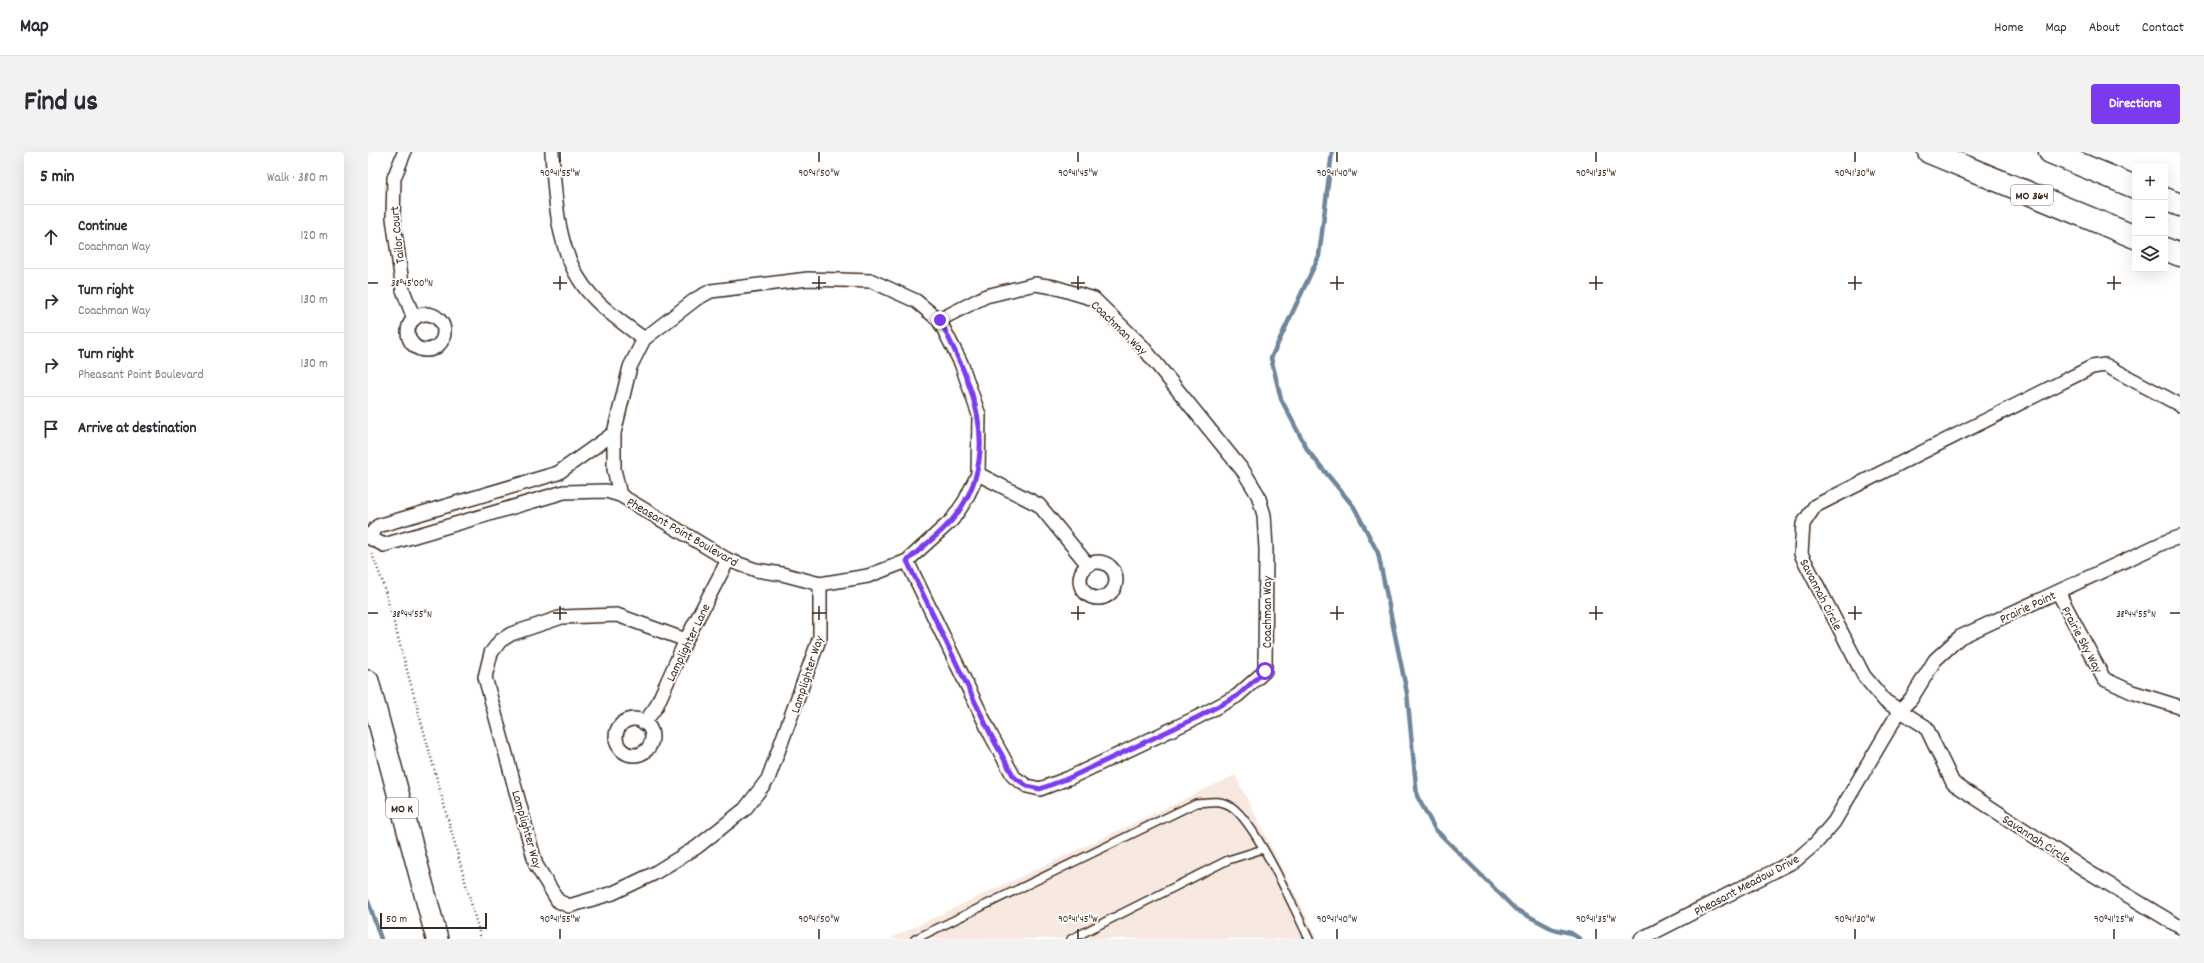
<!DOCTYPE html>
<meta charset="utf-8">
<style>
body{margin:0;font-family:Dekko,sans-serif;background:#f2f2f3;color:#2b2b33}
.controls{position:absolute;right:12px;top:12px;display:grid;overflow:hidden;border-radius:4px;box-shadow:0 4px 16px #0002}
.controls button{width:36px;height:36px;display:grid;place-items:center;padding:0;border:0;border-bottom:1px solid #e1e1e2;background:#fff;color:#2b2b33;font:20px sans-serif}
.scale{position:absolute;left:12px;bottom:10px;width:107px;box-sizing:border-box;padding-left:4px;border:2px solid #3b2a1e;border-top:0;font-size:11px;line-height:14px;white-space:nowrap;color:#3b2a1e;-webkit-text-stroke:3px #fff;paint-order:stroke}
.stop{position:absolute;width:12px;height:12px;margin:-9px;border:3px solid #7c3aed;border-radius:50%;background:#fff}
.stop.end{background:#7c3aed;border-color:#fff;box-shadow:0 1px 4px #0008}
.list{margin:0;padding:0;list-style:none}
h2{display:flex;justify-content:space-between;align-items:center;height:52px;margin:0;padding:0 16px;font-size:17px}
h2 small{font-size:13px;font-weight:400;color:#7c7c81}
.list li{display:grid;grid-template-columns:26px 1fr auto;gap:12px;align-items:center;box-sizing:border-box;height:64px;padding:0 16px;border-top:1px solid #e1e1e2}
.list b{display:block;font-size:15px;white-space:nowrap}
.list p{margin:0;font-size:13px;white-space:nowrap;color:#7c7c81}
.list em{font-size:13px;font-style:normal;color:#7c7c81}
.icon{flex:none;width:22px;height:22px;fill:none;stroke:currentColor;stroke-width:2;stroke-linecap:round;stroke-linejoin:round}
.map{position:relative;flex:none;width:1812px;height:787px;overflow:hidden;border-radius:4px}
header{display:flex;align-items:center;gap:24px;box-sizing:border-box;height:56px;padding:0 20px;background:#fff;border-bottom:1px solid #e1e1e2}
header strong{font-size:19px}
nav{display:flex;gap:22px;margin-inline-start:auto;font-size:14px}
.intro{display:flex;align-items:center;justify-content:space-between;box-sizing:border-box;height:96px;padding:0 24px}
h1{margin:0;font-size:28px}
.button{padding:10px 18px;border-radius:4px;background:#7c3aed;color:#fff;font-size:14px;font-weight:700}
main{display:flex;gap:24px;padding:0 24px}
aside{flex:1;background:#fff;border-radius:4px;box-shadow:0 4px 16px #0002}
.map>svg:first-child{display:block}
.built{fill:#f8e9e0}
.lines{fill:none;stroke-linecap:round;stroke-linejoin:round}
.stream{stroke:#70869b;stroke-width:4.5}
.lane-casing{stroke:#3b2a1e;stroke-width:10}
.street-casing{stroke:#3b2a1e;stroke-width:16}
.primary-casing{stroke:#3b2a1e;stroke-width:24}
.highway-casing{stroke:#3b2a1e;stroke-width:25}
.path{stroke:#3b2a1e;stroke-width:2.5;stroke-dasharray:1 3;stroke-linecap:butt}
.lane{stroke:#fff;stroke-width:7}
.street{stroke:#fff;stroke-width:13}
.primary{stroke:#fff;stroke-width:21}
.highway{stroke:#fff;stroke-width:22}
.route{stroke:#7c3aed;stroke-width:5}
.ticks{fill:none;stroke:#3b2a1e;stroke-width:1.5}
.labels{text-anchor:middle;stroke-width:3.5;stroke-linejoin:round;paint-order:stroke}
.shield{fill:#fff;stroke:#766a62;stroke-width:1}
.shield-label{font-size:12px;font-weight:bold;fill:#3b2a1e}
.street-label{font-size:13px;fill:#3b2a1e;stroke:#fff}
.ticks-label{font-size:10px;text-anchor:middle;fill:#3b2a1e;stroke:#fff;stroke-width:3.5;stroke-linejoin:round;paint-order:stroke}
</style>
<header>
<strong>Map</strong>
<nav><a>Home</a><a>Map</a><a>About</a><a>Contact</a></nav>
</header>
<div class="intro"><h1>Find us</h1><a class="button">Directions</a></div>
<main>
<aside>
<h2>5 min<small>Walk · 380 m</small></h2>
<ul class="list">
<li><svg class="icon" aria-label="ahead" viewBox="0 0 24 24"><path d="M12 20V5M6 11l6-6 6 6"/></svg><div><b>Continue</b><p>Coachman Way</p></div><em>120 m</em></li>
<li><svg class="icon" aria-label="right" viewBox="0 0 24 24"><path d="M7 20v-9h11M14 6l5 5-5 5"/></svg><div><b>Turn right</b><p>Coachman Way</p></div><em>130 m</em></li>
<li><svg class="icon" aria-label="right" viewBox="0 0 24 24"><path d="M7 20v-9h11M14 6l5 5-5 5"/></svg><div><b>Turn right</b><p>Pheasant Point Boulevard</p></div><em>130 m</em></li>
<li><svg class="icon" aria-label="arrive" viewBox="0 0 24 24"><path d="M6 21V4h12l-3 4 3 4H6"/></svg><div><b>Arrive at destination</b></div></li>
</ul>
</aside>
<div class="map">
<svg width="1812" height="787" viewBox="0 0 1812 787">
<rect width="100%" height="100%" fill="#fff"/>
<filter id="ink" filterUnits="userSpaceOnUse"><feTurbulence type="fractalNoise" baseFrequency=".025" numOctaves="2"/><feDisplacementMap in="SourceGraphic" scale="8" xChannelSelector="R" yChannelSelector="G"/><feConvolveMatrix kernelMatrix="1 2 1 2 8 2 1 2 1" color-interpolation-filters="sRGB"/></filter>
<g filter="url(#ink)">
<polygon class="built" points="867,623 950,787 521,787"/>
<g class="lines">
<g class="stream">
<polyline points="964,0 951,104 903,206 913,247 940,299 986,355 1010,401 1039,541 1049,644 1067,677 1147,757 1185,777 1203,781 1212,787"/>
<polyline points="0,749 13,787"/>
</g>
<defs>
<g id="lane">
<path d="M547,787L828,651C841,650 853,647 864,655C889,673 926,756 941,787"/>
<polyline points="703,787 860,708 895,697"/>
</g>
<g id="street">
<path d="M184,0C187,49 189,107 224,144C239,161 258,173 276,187"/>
<polyline points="36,1 26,26 25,66 35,138 46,167"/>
<polygon points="440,127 504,129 548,149 571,168 593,211 611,263 610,322 597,349 584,368 539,409 500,424 452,432 414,422 388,418 360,408 252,343 246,317 246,281 262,215 276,187 328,147 343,139"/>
<circle cx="58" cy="180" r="18"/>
<polyline points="1812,253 1737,213 1724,215 1447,354 1435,372 1433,402 1496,524 1517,549 1558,575 1585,631 1719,719 1812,775"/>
<polyline points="610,322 671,353 720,413"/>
<polyline points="0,385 10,374 190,321 246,281"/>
<polyline points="0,385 16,393 196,340 238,339 252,343"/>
<polyline points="539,409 624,585 646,625 659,634 672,637 701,626 830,565 869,544 897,519 898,397 896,363 890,343 876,320 774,194 726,147 686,135 667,132 618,144 571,168"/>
<circle cx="730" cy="428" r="18"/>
<polyline points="1690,440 1736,527 1764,540 1812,555"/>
<polyline points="318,488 249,463 194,465 143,482 132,489 123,501 117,525 168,713 190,749 201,754 245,741 285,722 329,695 377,657 400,627 452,485 452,432"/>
<circle cx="266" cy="585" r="18"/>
<polyline points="276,571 288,555 318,488 360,408"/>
<polyline points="1273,787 1428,708 1448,691 1466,670 1532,558 1543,547 1567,508 1592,485 1797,390 1812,385"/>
</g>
<polyline id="primary" points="0,529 69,787"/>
<g id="highway">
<polyline points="1561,0 1767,85"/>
<polyline points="1682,0 1767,35"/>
<polyline points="1797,47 1812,53"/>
<polyline points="1797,97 1812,103"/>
</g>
</defs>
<use href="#lane" class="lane-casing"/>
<use href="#street" class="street-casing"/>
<use href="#primary" class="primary-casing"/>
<use href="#highway" class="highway-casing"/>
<polyline class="path" points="4,402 15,431 113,787"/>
<use href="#lane" class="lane"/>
<use href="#street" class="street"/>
<use href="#primary" class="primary"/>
<use href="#highway" class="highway"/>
</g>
</g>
<g class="lines" filter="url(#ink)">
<path class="route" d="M572,168C602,229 635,295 591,359C578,378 556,393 539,409L624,585L646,625L659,634L672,637L701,626L830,565L869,544L897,519"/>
</g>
<path class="ticks" d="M192,0V10M451,0V10M710,0V10M969,0V10M1228,0V10M1487,0V10M192,124V138M451,124V138M710,124V138M969,124V138M1228,124V138M1487,124V138M1746,124V138M0,131H10M185,131H199M444,131H458M703,131H717M962,131H976M1221,131H1235M1480,131H1494M1739,131H1753M192,454V468M451,454V468M710,454V468M969,454V468M1228,454V468M1487,454V468M0,461H10M185,461H199M444,461H458M703,461H717M962,461H976M1221,461H1235M1480,461H1494M1802,461H1812M192,777V787M451,777V787M710,777V787M969,777V787M1228,777V787M1487,777V787M1746,777V787"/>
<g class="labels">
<g class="shield">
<rect x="1643" y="33" width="42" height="20" rx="3"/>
<rect x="18" y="646" width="32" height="20" rx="3"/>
</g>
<g class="shield-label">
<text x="1664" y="47">MO 364</text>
<text x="34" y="660">MO K</text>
</g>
<g class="street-label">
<text transform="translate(28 83) rotate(-96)" y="5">Tailor Court</text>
<text transform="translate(752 175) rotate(44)" y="5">Coachman Way</text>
<text transform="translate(315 379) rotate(30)" y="5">Pheasant Point Boulevard</text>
<text transform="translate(1454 442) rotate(63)" y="5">Savannah Circle</text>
<text transform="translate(1659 454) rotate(-25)" y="5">Prairie Point</text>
<text transform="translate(898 460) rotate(-90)" y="5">Coachman Way</text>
<text transform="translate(1715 487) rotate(62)" y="5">Prairie Sky Way</text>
<text transform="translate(319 490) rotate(-64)" y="5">Lamplighter Lane</text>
<text transform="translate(438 522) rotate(-72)" y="5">Lamplighter Way</text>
<text transform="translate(160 677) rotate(74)" y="5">Lamplighter Way</text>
<text transform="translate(1669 686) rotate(33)" y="5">Savannah Circle</text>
<text transform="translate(1378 732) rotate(-28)" y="5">Pheasant Meadow Drive</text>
</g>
</g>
<g class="ticks-label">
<text x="192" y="24">90°41'55"W</text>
<text x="451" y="24">90°41'50"W</text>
<text x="710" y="24">90°41'45"W</text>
<text x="969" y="24">90°41'40"W</text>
<text x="1228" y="24">90°41'35"W</text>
<text x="1487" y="24">90°41'30"W</text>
<text x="44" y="134">38°45'00"N</text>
<text x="44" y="465">38°44'55"N</text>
<text x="1768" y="465">38°44'55"N</text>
<text x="192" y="770">90°41'55"W</text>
<text x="451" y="770">90°41'50"W</text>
<text x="710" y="770">90°41'45"W</text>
<text x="969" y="770">90°41'40"W</text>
<text x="1228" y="770">90°41'35"W</text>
<text x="1487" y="770">90°41'30"W</text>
<text x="1746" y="770">90°41'25"W</text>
</g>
</svg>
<div class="controls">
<button>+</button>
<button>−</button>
<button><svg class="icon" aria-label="layers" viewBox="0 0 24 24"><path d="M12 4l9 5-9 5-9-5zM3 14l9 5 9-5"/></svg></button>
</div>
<div class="scale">50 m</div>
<div class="stop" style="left:897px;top:519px"></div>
<div class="stop end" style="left:572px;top:168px"></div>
</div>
</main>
